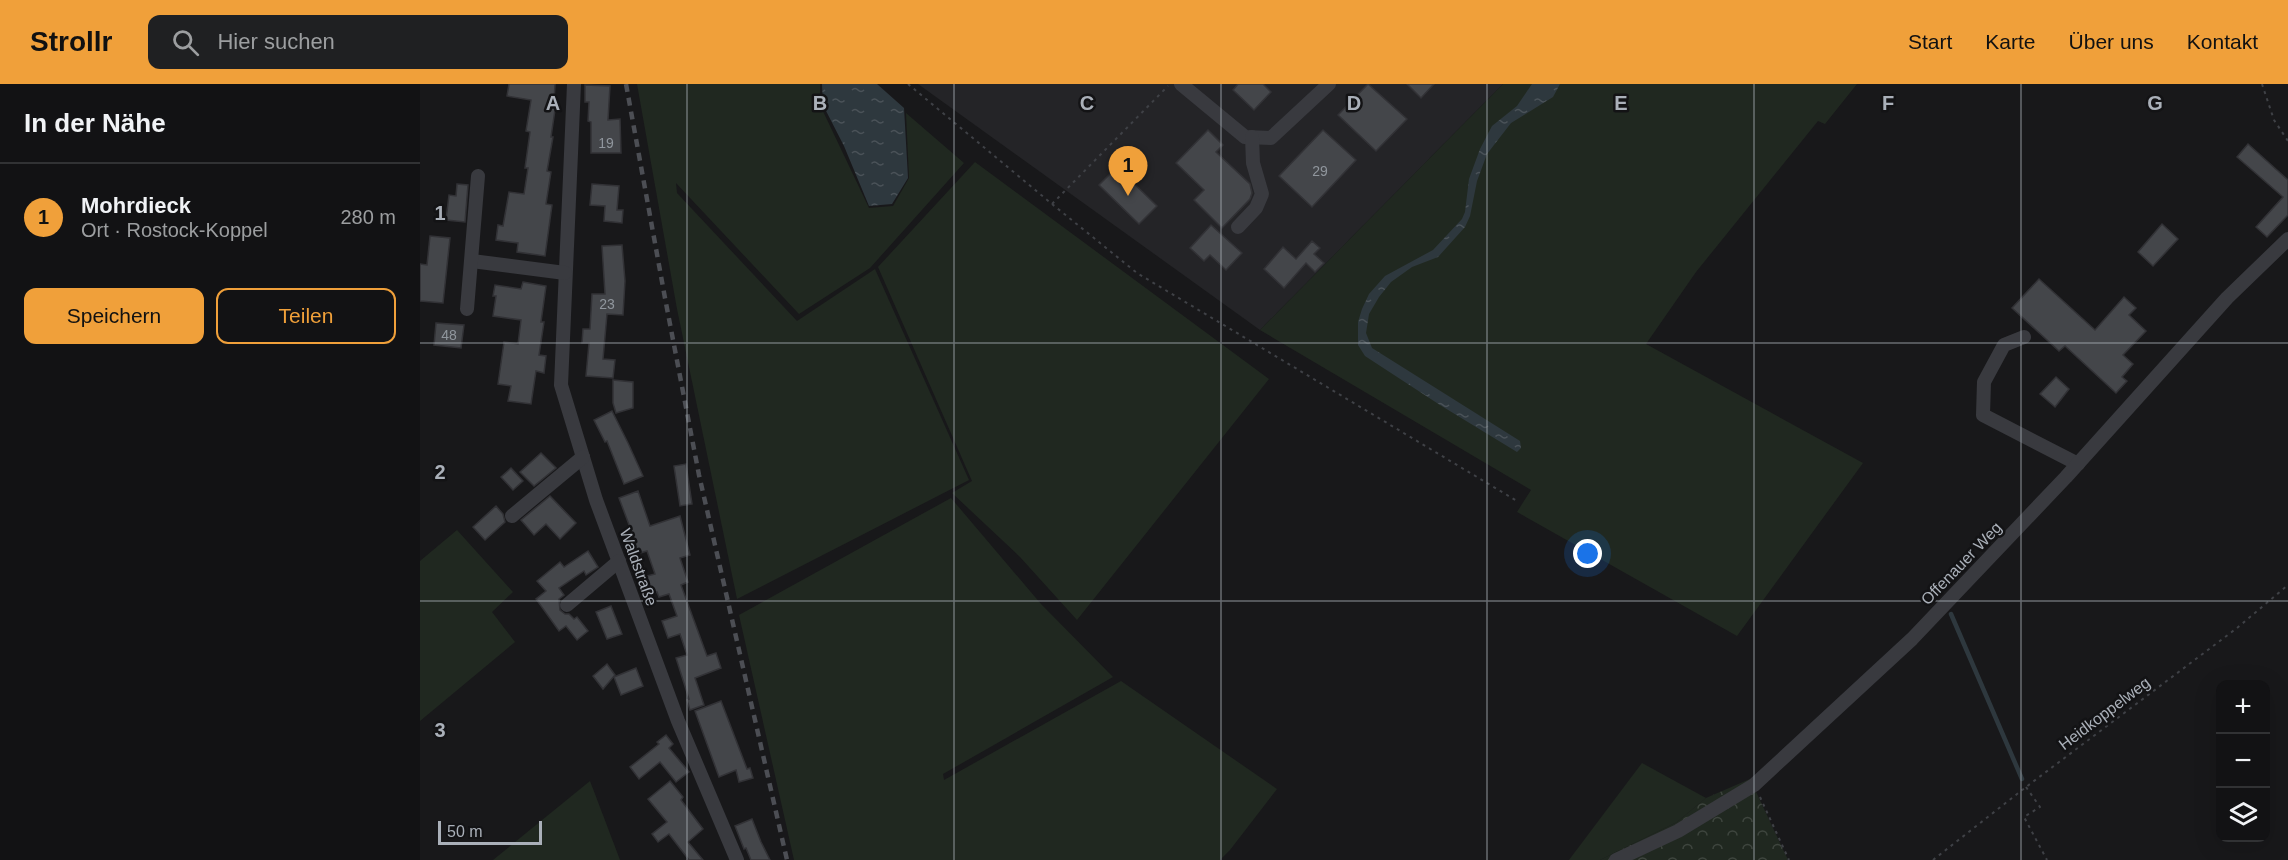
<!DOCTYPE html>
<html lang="de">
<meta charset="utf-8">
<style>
body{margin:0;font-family:Helvetica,sans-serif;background:#1f2022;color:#f1f3f6}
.controls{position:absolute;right:18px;bottom:18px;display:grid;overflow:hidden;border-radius:12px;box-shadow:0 6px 24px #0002}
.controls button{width:54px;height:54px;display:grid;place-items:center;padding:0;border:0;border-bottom:2px solid #313234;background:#121214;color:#f1f3f6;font:30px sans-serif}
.scale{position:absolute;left:18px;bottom:15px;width:104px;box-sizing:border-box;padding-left:6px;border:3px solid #aab0b9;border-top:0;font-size:16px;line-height:21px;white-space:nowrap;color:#aab0b9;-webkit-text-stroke:4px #131315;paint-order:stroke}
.you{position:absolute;left:1168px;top:470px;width:21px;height:21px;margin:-15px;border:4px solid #fff;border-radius:50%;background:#1a73e8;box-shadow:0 0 0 9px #1a73e833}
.badge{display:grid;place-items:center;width:39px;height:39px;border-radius:50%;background:#f0a03a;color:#111;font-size:20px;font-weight:700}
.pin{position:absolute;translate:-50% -50px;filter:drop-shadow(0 2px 3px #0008)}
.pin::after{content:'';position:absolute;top:32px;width:21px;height:18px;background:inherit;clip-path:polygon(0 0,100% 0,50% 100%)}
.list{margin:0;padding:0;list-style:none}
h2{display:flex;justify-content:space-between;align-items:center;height:78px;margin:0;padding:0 24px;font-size:26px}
h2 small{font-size:20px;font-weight:400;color:#9c9ea0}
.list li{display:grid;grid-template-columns:39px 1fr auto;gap:18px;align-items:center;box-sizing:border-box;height:108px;padding:0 24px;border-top:2px solid #313234}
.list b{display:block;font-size:22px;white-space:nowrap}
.list p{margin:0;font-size:20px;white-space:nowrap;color:#9c9ea0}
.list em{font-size:20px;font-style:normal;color:#9c9ea0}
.actions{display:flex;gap:12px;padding:18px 24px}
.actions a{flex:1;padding:14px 0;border:2px solid #f0a03a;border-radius:12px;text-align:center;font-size:21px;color:#f0a03a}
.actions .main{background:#f0a03a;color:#111}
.icon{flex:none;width:33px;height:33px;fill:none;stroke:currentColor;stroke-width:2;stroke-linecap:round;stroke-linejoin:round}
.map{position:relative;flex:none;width:1868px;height:776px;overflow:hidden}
header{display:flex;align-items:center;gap:36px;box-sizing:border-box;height:84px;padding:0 30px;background:#f0a03a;color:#111}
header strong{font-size:28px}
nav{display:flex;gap:33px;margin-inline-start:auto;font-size:21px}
.search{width:420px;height:54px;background:#1f2022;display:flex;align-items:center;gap:15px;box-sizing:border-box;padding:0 21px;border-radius:12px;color:#9c9ea0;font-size:22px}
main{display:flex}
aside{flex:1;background:#121214}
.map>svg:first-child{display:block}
.built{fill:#242427}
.green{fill:#202820}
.forest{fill:url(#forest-crowns)}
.water{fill:url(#water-ripples)}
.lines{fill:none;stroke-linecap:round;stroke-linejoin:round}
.stream{stroke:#2e383e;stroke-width:4.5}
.building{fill:#44464a;stroke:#323236;stroke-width:1.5}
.path{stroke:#3f4146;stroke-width:2;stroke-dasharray:3 4.5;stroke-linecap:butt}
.minor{stroke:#393a3f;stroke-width:14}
.rail{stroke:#4c4e54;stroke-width:4.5;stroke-dasharray:8 6;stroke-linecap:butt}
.grid{fill:none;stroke:#aab0b9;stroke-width:1.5;stroke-opacity:0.55}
.labels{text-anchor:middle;stroke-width:5;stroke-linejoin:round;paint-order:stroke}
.number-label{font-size:14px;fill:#90969d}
.street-label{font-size:16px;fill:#aab0b9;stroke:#131315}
.grid-label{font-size:20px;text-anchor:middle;font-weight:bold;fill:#aab0b9;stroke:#131315;stroke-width:5;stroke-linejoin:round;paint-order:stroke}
</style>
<header>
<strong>Strollr</strong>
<div class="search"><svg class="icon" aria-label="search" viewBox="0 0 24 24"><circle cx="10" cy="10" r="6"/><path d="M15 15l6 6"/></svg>Hier suchen</div>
<nav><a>Start</a><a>Karte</a><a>Über uns</a><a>Kontakt</a></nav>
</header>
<main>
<aside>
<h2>In der Nähe<small></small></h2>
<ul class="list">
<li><span class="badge">1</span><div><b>Mohrdieck</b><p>Ort · Rostock-Koppel</p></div><em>280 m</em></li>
</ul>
<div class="actions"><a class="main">Speichern</a><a>Teilen</a></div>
</aside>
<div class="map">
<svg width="1868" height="776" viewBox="0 0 1868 776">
<defs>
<pattern id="forest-crowns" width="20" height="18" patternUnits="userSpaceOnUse" patternTransform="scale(1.5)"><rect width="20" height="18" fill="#202820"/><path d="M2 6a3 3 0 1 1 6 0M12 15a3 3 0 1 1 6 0" fill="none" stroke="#3e453e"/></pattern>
<pattern id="water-ripples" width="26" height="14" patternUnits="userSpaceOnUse" patternTransform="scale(1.5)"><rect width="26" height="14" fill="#2e383e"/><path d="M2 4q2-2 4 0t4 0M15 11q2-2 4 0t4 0" fill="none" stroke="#4a5258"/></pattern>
</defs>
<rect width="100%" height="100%" fill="#18181a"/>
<polygon class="built" points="498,0 1083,0 840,246"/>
<g class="green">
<polygon points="217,0 400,0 400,21 449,124 473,122 489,94 486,29 544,79 450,184 379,230 256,99 257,109 377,237 455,185 549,396 317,515 257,225"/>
<polygon points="1083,0 1437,0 1405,40 1398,37 1276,188 1226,260 1443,379 1317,552 1097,428 1111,406 840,246"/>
<polygon points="555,78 849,295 657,536 600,473 532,409 552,397 458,183"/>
<polygon points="531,414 621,520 693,593 523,690 524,696 701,597 857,705 810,766 800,776 374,776 319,531"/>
<polygon points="37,446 93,508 72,528 95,558 0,637 0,477"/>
<polygon points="1222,679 1286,714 1257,738 1180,776 1149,776"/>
<polygon points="170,697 200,776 73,776"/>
</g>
<polygon class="forest" points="1330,695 1368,776 1180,776 1257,738 1286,714"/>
<g class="water">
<polygon points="402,0 457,0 484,24 488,94 472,120 449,122 424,62 403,21"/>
<polygon points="1112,0 1140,0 1133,13 1091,39 1067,70 1057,97 1050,132 1045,143 1018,173 992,183 971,198 959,213 949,230 946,249 952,264 1100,357 1101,364 1097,368 1020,321 945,272 938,261 938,238 942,225 949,210 965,192 1013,166 1042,135 1045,128 1049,95 1060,65 1072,42 1097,22"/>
</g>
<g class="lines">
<polyline class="stream" points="1531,530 1602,695"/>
</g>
<g class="building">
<polygon points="89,0 135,0 134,19 136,19 131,53 133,53 127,87 131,88 126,120 132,121 125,172 97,168 98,159 76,156 78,141 83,142 89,108 104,110 108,84 105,84 110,48 106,47 111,16 87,12"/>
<polygon points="818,0 843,0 851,8 834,26 813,6"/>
<polygon points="948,0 987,35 956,67 918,31"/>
<polygon points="987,0 1014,0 1001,14"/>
<polygon points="165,1 190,2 188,36 200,35 201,69 171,69 171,38 168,37 169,18 165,18"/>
<polygon points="788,46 803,61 796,68 830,100 832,109 830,115 802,144 774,116 784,106 756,79"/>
<polygon points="903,46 936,76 892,123 859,92"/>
<polygon points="1828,60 1868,96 1868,131 1847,153 1836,143 1863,113 1817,73"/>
<polygon points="697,83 737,122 719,140 679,101"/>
<polygon points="37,100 48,101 45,138 26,136 29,111 36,112"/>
<polygon points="172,100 199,102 197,126 203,126 202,139 184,137 185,122 170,121"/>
<polygon points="1742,140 1758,155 1733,182 1718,168"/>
<polygon points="791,141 822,169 806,186 790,171 784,177 770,164"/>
<polygon points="10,152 30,154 23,219 0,217 0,180 7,181"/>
<polygon points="892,157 900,164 894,170 904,179 895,188 886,179 864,204 844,185 863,163 876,175"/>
<polygon points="202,161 205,197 203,231 187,230 183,275 195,276 193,294 166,292 169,259 162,259 163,245 170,245 172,210 185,210 182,162"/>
<polygon points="1619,195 1675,246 1704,213 1716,224 1709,231 1726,247 1703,271 1713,280 1702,293 1707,297 1696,309 1645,262 1639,267 1592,224"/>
<polygon points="103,198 126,202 121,238 124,238 119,271 126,272 124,289 116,287 111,320 88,317 91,302 78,300 84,258 98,260 101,236 73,232 76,212 73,212 75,201 101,205"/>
<polygon points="16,239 44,241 41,264 14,261"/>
<polygon points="1636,293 1649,305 1635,323 1620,310"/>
<polygon points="193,296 213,298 213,324 196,329 193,319"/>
<polygon points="192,327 208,359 223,392 204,400 187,357 185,358 174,336"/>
<polygon points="121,369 136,384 114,402 100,388"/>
<polygon points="266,380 272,420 260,422 254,382"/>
<polygon points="91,384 103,397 93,406 81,393"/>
<polygon points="218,407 230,442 260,432 270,471 260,474 268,498 261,501 287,572 296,569 301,584 275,594 284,621 270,626 267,616 269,615 256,574 267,571 260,550 248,554 242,537 257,532 249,510 239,513 237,508 233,510 227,492 235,490 227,467 217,470 212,454 214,454 199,414"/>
<polygon points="130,412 156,439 140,455 126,440 114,451 101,436"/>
<polygon points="76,422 83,430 85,438 65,456 53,443"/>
<polygon points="168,467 178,483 166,491 164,487 139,504 144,511 139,515 140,526 145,530 149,530 154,535 157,533 168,547 157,556 146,542 139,547 116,515 126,507 117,497 140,478 144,483"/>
<polygon points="191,522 202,550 187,555 176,528"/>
<polygon points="187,580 195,591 183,605 173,592"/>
<polygon points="216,584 223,602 201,611 194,593"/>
<polygon points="301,617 327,685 330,684 333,694 319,698 316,686 299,693 275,627"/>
<polygon points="246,651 253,660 249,664 269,688 256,698 240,678 219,695 210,683 239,660 237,658"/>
<polygon points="250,697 263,713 261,716 283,745 268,758 283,776 269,776 249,750 238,758 232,750 247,738 228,715"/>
<polygon points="332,735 341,758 350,776 331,776 326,764 324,765 315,742"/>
</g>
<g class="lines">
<g class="path">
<polyline points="488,0 632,120 748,2"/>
<polyline points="1842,0 1854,36 1868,57"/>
<polyline points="632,120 717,189 1097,417"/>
<polyline points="1606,703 1620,723 1604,733 1627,776"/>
<polyline points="1340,713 1369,776"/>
<polyline points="1513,776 1606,703 1817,544 1868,501"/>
</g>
<g class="minor">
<polyline points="154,0 141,301 176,416 258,637 317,776"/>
<polyline points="761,0 825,53 851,54 909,0"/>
<polyline points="818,143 836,124 842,110 833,79 832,53"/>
<polyline points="52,177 145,189"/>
<polyline points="47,225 58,92"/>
<polyline points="1604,253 1584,261 1564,298 1563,331 1658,380"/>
<polyline points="92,432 163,373"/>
<polyline points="147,521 199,477"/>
<polyline points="1196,776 1258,747 1334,701 1492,555 1646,393 1807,214 1868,155"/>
</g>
<polyline class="rail" points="206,0 245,214 279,391 367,776"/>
</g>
<path class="grid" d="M267,0V776M534,0V776M801,0V776M1067,0V776M1334,0V776M1601,0V776M0,259H1868M0,517H1868"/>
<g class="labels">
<g class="number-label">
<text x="186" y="64">19</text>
<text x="900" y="92">29</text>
<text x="187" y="225">23</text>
<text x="29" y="256">48</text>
</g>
<g class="street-label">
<text transform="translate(1541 479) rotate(-46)" y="6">Offenauer Weg</text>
<text transform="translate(219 483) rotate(70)" y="6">Waldstraße</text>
<text transform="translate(1684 629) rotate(-37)" y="6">Heidkoppelweg</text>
</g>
</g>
<g class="grid-label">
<text x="133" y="26">A</text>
<text x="400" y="26">B</text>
<text x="667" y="26">C</text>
<text x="934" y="26">D</text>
<text x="1201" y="26">E</text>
<text x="1468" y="26">F</text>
<text x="1735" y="26">G</text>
<text x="20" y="136">1</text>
<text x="20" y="395">2</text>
<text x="20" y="653">3</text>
</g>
</svg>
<div class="controls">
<button>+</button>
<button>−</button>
<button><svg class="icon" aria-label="layers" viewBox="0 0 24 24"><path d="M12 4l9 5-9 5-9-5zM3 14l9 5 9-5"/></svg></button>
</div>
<div class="scale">50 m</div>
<div class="you"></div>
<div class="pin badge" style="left:708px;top:112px">1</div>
</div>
</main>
